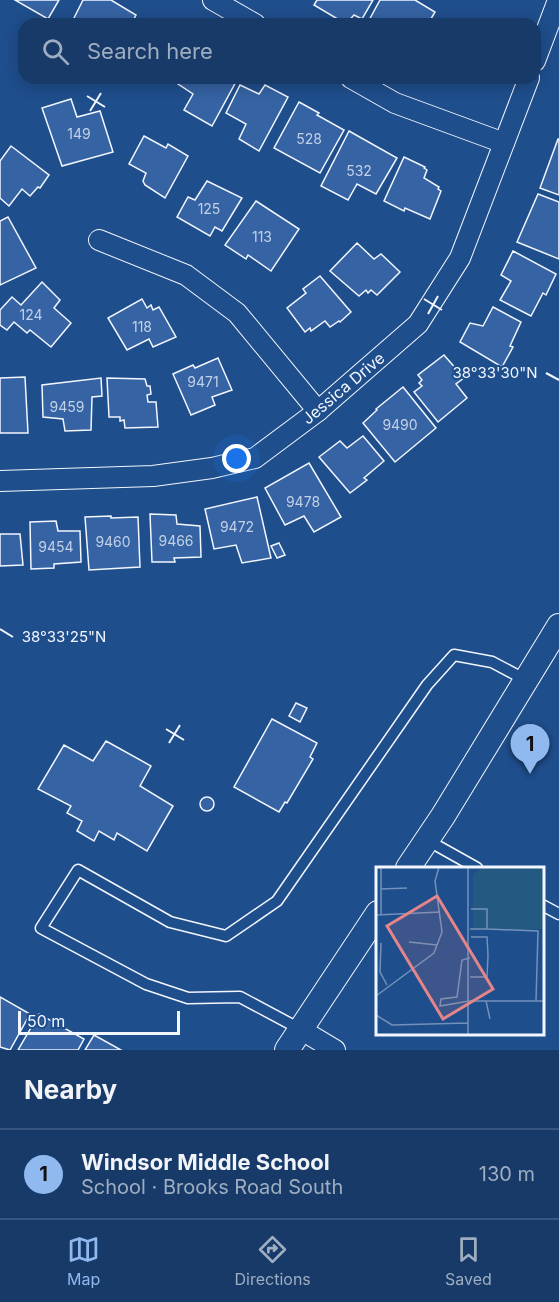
<!DOCTYPE html>
<meta charset="utf-8">
<style>
body{margin:0;font-family:Inter,sans-serif;background:#244571;color:#f1f3f6}
.scale{position:absolute;left:18px;bottom:15px;width:162px;box-sizing:border-box;padding-left:6px;border:3px solid #f2f6ff;border-top:0;font-size:16px;line-height:21px;white-space:nowrap;color:#f2f6ff;-webkit-text-stroke:4px #1f4e8c;paint-order:stroke}
.you{position:absolute;left:237px;top:459px;width:21px;height:21px;margin:-15px;border:4px solid #fff;border-radius:50%;background:#1a73e8;box-shadow:0 0 0 9px #1a73e833}
.badge{display:grid;place-items:center;width:39px;height:39px;border-radius:50%;background:#90b9f0;color:#111;font-size:20px;font-weight:700}
.pin{position:absolute;translate:-50% -50px;filter:drop-shadow(0 2px 3px #0008)}
.pin::after{content:'';position:absolute;top:32px;width:21px;height:18px;background:inherit;clip-path:polygon(0 0,100% 0,50% 100%)}
.list{margin:0;padding:0;list-style:none}
h2{display:flex;justify-content:space-between;align-items:center;height:78px;margin:0;padding:0 24px;font-size:26px}
h2 small{font-size:20px;font-weight:400;color:#9eadc0}
.list li{display:grid;grid-template-columns:39px 1fr auto;gap:18px;align-items:center;box-sizing:border-box;height:90px;padding:0 24px;border-top:2px solid #36547d}
.list b{display:block;font-size:22px;white-space:nowrap}
.list p{margin:0;font-size:20px;white-space:nowrap;color:#9eadc0}
.list em{font-size:20px;font-style:normal;color:#9eadc0}
.icon{flex:none;width:33px;height:33px;fill:none;stroke:currentColor;stroke-width:2;stroke-linecap:round;stroke-linejoin:round}
.map{position:relative;flex:none;width:559px;height:1050px;overflow:hidden}
.search{position:absolute;background:#173a69;box-shadow:0 3px 15px #0003;left:18px;right:18px;top:18px;height:66px;display:flex;align-items:center;gap:15px;box-sizing:border-box;padding:0 21px;border-radius:18px;color:#9eadc0;font-size:22px}
.sheet{height:168px;background:#173a69}
nav{display:flex;justify-content:space-around;align-items:center;box-sizing:border-box;height:84px;border-top:2px solid #36547d;background:#173a69;font-size:16px;color:#9eadc0}
nav a{display:grid;justify-items:center;gap:3px}
nav .on{color:#90b9f0}
.map>svg:first-child{display:block}
.building{fill:#3563a3;stroke:#f2f6ff;stroke-width:1.5}
.lines{fill:none;stroke-linecap:round;stroke-linejoin:round}
.service-casing{stroke:#f2f6ff;stroke-width:13}
.minor-casing{stroke:#f2f6ff;stroke-width:22}
.tertiary-casing{stroke:#f2f6ff;stroke-width:26}
.service{stroke:#1f4e8c;stroke-width:10}
.minor{stroke:#1f4e8c;stroke-width:20}
.tertiary{stroke:#1f4e8c;stroke-width:24}
.ticks{fill:none;stroke:#f2f6ff;stroke-width:2}
.labels{text-anchor:middle;stroke-width:4.5;stroke-linejoin:round;paint-order:stroke}
.number-label{font-size:14px;fill:#c3d1e8}
.street-label{font-size:16px;fill:#f2f6ff;stroke:#1f4e8c}
.inset-road{fill:none;stroke:#7391ba;stroke-width:1.5}
.view{fill:#e38589;fill-opacity:0.15;stroke:#e38589;stroke-width:3}
.inset-edge{fill:none;stroke:#f2f6ff;stroke-width:3}
.ticks-label{font-size:15px;text-anchor:middle;fill:#f2f6ff;stroke:#1f4e8c;stroke-width:4.5;stroke-linejoin:round;paint-order:stroke}
</style>
<div class="map">
<svg width="559" height="1050" viewBox="0 0 559 1050">
<rect width="100%" height="100%" fill="#1f4e8c"/>
<g class="building">
<polygon points="15,0 59,0 48,19"/>
<polygon points="83,0 111,0 136,15 131,24 71,24"/>
<polygon points="317,0 373,0 362,19 354,15 346,24 314,5"/>
<polygon points="380,0 415,0 435,12 428,24 367,24"/>
<polygon points="177,78 238,78 212,126 184,110 193,94 175,82"/>
<polygon points="240,85 259,94 265,85 288,97 259,151 239,139 246,124 226,113"/>
<polygon points="71,99 77,117 100,111 113,152 62,166 42,108"/>
<polygon points="299,102 319,113 317,115 344,130 320,173 274,148"/>
<polygon points="349,131 397,158 376,194 357,184 348,200 321,186"/>
<polygon points="144,136 166,148 168,144 188,156 165,198 145,185 143,181 146,173 129,164"/>
<polygon points="558,139 559,139 559,195 540,188"/>
<polygon points="11,146 49,175 40,188 38,187 30,196 22,189 9,206 0,198 0,161"/>
<polygon points="404,157 425,167 424,168 427,170 424,178 439,187 438,189 441,191 430,219 405,208 404,211 384,201"/>
<polygon points="207,181 242,198 222,231 215,227 210,236 177,217 188,197 195,200"/>
<polygon points="538,194 559,202 559,259 517,242"/>
<polygon points="256,201 299,229 271,271 248,255 246,259 225,245"/>
<polygon points="8,217 36,268 0,285 0,221"/>
<polygon points="357,243 374,259 381,254 400,272 377,295 371,290 368,293 366,290 359,296 330,271"/>
<polygon points="513,251 556,274 546,295 543,293 531,316 500,300 511,281 501,275"/>
<polygon points="320,276 351,312 340,322 339,321 330,327 325,321 311,331 310,328 305,332 287,308 306,293 303,289"/>
<polygon points="42,282 60,300 54,308 71,323 51,347 30,330 27,333 14,322 7,330 0,325 0,310 12,297 21,305"/>
<polygon points="142,299 147,308 151,305 153,310 159,307 176,337 153,347 149,339 127,350 108,318"/>
<polygon points="493,307 521,322 510,346 513,347 502,367 460,342 470,323 483,326"/>
<polygon points="444,355 464,378 456,384 467,398 438,422 414,392 422,386 419,383 422,380 418,375"/>
<polygon points="218,358 232,390 212,397 215,405 191,415 173,374 193,365 195,368"/>
<polygon points="25,377 28,433 0,433 0,378"/>
<polygon points="101,378 102,396 92,397 91,430 65,431 63,419 43,417 42,385"/>
<polygon points="107,378 145,379 147,386 150,386 151,394 147,395 148,402 156,402 158,427 125,428 124,420 120,421 120,417 109,417"/>
<polygon points="403,387 436,428 395,462 363,423 377,410 376,409"/>
<polygon points="363,436 384,461 364,478 367,480 350,493 319,457 340,441 347,448"/>
<polygon points="309,463 341,517 314,532 304,516 285,525 265,488"/>
<polygon points="257,497 271,558 242,563 236,545 214,549 205,509"/>
<polygon points="150,514 176,515 177,524 200,526 201,557 174,558 175,562 152,562"/>
<polygon points="111,516 111,518 138,517 140,567 89,570 85,517"/>
<polygon points="56,521 58,531 80,531 81,562 54,564 54,568 31,569 30,522"/>
<polygon points="0,534 20,534 23,565 0,566"/>
<polygon points="279,543 285,555 277,558 271,546"/>
<polygon points="296,703 307,708 300,722 289,716"/>
<polygon points="272,719 317,743 310,757 313,759 287,803 285,802 279,812 234,787"/>
<polygon points="106,741 151,766 140,786 173,806 147,851 117,833 114,840 99,831 94,841 77,831 82,821 67,813 71,806 38,789 64,745 93,761"/>
<circle cx="207" cy="804" r="7"/>
<polygon points="0,997 30,1014 10,1050 0,1047"/>
<polygon points="39,1014 84,1039 78,1050 18,1050"/>
<polygon points="94,1035 121,1050 85,1050"/>
</g>
<g class="lines">
<defs>
<g id="service">
<polyline points="427,840 477,868"/>
<polyline points="542,905 559,914"/>
<polyline points="300,1029 240,997 188,998 146,984 41,928 78,870 170,922 226,936 277,901 427,685 454,655 492,662 526,680"/>
</g>
<g id="minor">
<polyline points="213,0 255,24"/>
<polyline points="535,61 558,0"/>
<polyline points="351,78 395,103 504,143"/>
<polyline points="99,240 186,275 237,313 318,411"/>
<polyline points="0,481 153,476 212,468 255,458 318,411 418,324 460,258 529,78"/>
<polyline points="300,1029 335,1050"/>
</g>
<g id="tertiary">
<polyline points="408,868 443,816 559,626"/>
<polyline points="287,1050 378,913"/>
</g>
</defs>
<use href="#service" class="service-casing"/>
<use href="#minor" class="minor-casing"/>
<use href="#tertiary" class="tertiary-casing"/>
<use href="#service" class="service"/>
<use href="#minor" class="minor"/>
<use href="#tertiary" class="tertiary"/>
</g>
<path class="ticks" d="M87,96L105,107M90,111L101,93M424,299L442,310M428,314L438,296M546,373L559,380M0,629L13,637M166,729L184,740M169,743L180,725"/>
<g class="labels">
<g class="number-label">
<text x="79" y="139">149</text>
<text x="309" y="144">528</text>
<text x="359" y="176">532</text>
<text x="209" y="214">125</text>
<text x="262" y="242">113</text>
<text x="31" y="320">124</text>
<text x="142" y="332">118</text>
<text x="203" y="387">9471</text>
<text x="67" y="412">9459</text>
<text x="400" y="430">9490</text>
<text x="303" y="507">9478</text>
<text x="237" y="532">9472</text>
<text x="176" y="546">9466</text>
<text x="113" y="547">9460</text>
<text x="56" y="552">9454</text>
</g>
<g class="street-label">
<text transform="translate(343 388) rotate(-40)" y="6">Jessica Drive</text>
</g>
</g>
<g transform="translate(376 867)">
<rect width="168" height="168" fill="#1f4e8c"/>
<path d="M106,0H168V62L97,63V8Z" fill="#245a82"/>
<path class="inset-road" d="M92,0V168M5,22L31,21M0,48L64,45M5,48V0M94,62H111V42H95M111,62L162,64L160,134M33,75L61,78M5,76L4,105L11,118M94,91L86,93L81,130L65,132L64,139L93,134H168M94,110H111L112,88L111,70H95M0,129L58,86L66,65L59,14L63,0M110,134L114,152M0,148L16,158L92,156"/>
<path class="view" d="M61,29L117,122L67,152L11,59Z"/>
<rect width="168" height="168" class="inset-edge"/>
</g>
<g class="ticks-label">
<text x="495" y="378">38°33'30"N</text>
<text x="64" y="642">38°33'25"N</text>
</g>
</svg>
<div class="scale">50 m</div>
<div class="you"></div>
<div class="pin badge" style="left:530px;top:774px">1</div>
<div class="search"><svg class="icon" aria-label="search" viewBox="0 0 24 24"><circle cx="10" cy="10" r="6"/><path d="M15 15l6 6"/></svg>Search here</div>
</div>
<section class="sheet">
<h2>Nearby<small></small></h2>
<ul class="list">
<li><span class="badge">1</span><div><b>Windsor Middle School</b><p>School · Brooks Road South</p></div><em>130 m</em></li>
</ul>
</section>
<nav>
<a class="on"><svg class="icon" aria-label="map" viewBox="0 0 24 24"><path d="M3 6l6-2 6 2 6-2v14l-6 2-6-2-6 2zM9 4v14M15 6v14"/></svg>Map</a>
<a><svg class="icon" aria-label="directions" viewBox="0 0 24 24"><path d="M12 3l9 9-9 9-9-9zM9 14v-3h6M13 9l2 2-2 2"/></svg>Directions</a>
<a><svg class="icon" aria-label="saved" viewBox="0 0 24 24"><path d="M7 4h10v16l-5-4-5 4z"/></svg>Saved</a>
</nav>
